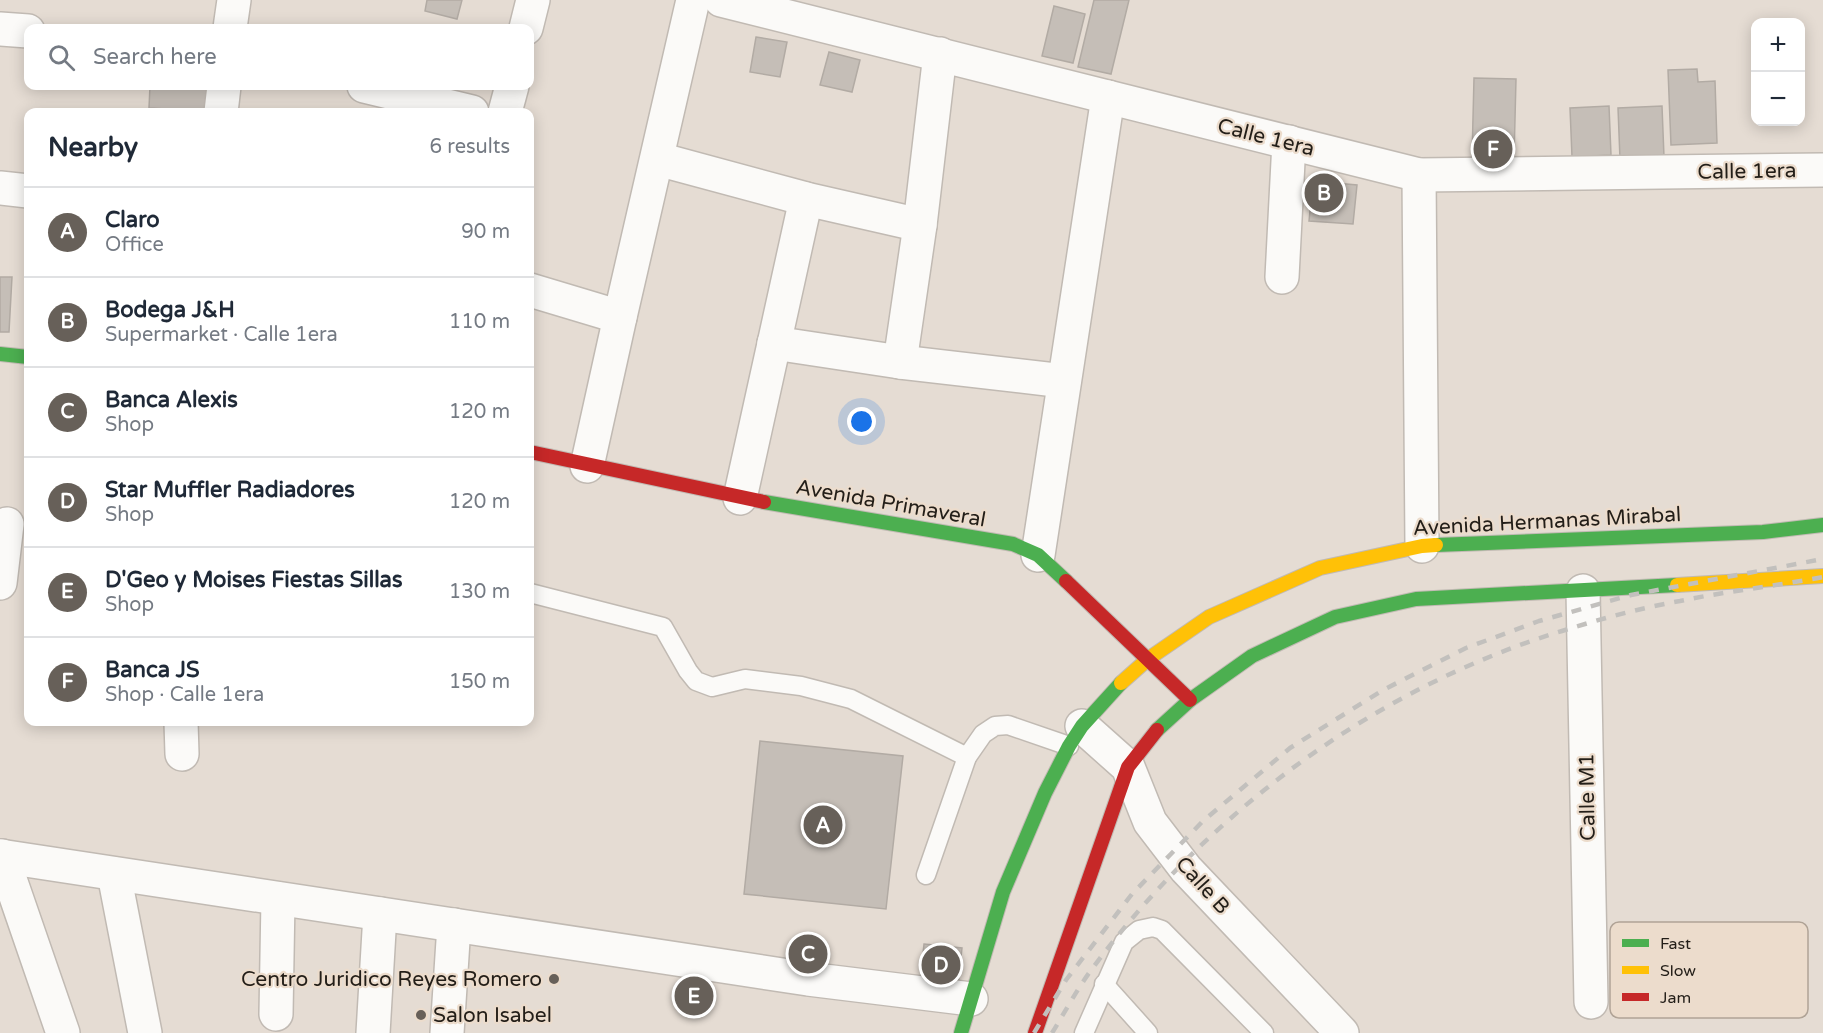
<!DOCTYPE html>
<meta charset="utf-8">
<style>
body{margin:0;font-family:"Varela Round",sans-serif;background:#f2f2f3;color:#1f2937}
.controls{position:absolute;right:18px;top:18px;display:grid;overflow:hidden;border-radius:12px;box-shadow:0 3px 15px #0003}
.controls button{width:54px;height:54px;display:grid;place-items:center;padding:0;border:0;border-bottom:2px solid #e0e1e3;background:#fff;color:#1f2937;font:30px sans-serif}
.you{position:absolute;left:862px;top:422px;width:21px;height:21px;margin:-15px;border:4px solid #fff;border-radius:50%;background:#1a73e8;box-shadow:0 0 0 9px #1a73e833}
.badge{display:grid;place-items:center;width:39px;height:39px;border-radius:50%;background:#676059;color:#fff;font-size:20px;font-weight:700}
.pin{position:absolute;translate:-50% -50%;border:3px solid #fff;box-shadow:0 2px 6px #0006}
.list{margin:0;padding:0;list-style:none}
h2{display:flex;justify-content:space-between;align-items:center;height:78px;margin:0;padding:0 24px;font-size:26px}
h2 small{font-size:20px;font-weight:400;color:#747a83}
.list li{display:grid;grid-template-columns:39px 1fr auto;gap:18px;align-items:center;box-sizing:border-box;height:90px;padding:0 24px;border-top:2px solid #e0e1e3}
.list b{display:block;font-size:22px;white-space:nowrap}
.list p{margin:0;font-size:20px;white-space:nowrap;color:#747a83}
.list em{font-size:20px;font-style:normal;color:#747a83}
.icon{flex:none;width:33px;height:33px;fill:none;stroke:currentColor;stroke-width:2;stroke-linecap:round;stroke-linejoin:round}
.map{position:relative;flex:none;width:1823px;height:1033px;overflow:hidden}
.search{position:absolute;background:#fff;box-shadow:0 3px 15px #0003;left:24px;top:24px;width:510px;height:66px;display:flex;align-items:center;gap:15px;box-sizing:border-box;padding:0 21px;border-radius:12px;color:#747a83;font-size:22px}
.panel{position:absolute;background:#fff;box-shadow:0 3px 15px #0003;left:24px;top:108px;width:510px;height:618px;border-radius:12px}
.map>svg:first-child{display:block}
.building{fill:#c5beb7;stroke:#b2aba4;stroke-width:1.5}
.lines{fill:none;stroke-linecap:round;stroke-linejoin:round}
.lane-casing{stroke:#c1bab3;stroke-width:21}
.street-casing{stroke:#c1bab3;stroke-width:36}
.fast-casing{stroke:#c1bab3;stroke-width:16}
.slow-casing{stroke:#c1bab3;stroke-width:16}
.jam-casing{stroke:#c1bab3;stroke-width:16}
.lane{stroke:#fbfaf8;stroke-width:18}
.street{stroke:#fbfaf8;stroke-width:33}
.fast{stroke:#4caf50;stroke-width:14}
.slow{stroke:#ffc107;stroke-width:14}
.jam{stroke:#c62828;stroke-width:14}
.rail{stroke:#c2c0bd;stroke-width:4.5;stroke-dasharray:10 10;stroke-linecap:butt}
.poi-dot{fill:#676059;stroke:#ecdccc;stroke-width:2}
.labels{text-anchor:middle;stroke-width:4.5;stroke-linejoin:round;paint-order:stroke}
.street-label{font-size:21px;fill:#231e18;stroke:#ecdccc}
.poi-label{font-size:21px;fill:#231e18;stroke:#ecdccc;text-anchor:end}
.key{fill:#ecdccc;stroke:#b0a396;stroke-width:1.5}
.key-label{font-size:16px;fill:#231e18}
</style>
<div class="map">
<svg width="1823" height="1033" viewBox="0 0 1823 1033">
<rect width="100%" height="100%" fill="#e5dcd3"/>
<g class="building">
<polygon points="427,0 462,0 457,19 425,11"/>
<polygon points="1094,0 1129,0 1111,74 1078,67"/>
<polygon points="1054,6 1085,14 1073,63 1042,56"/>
<polygon points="756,37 787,42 780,77 750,72"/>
<polygon points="829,52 860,60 852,92 820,85"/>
<polygon points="1697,69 1698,82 1715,81 1717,143 1671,145 1668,70"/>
<polygon points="1474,78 1516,79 1514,159 1472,158"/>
<polygon points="150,86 217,86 215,112 149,108"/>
<polygon points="1609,106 1611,155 1572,157 1570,108"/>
<polygon points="1662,106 1664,157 1620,159 1618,108"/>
<polygon points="1313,181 1357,185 1353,224 1309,221"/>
<polygon points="0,277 12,277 9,332 0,332"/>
<polygon points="760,741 903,756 886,909 744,894"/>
<polygon points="924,944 962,948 958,985 920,981"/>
</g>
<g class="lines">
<defs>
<g id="lane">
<polyline points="530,593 663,627 688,671 696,681 712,687 745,679 801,686 851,699 967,757"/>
<polyline points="926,875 967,757 983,734 995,726 1008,725 1069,746"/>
<polyline points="1104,984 1148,1033"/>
<polyline points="1084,1033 1124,942 1139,930 1153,927 1162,930 1264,1033"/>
</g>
<g id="street">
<polyline points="721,0 1419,175 1823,170"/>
<polyline points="230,28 234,0"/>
<polyline points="526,28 533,0"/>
<polyline points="0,29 28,31"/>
<polyline points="364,86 472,112"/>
<polyline points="221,112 224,86"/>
<polyline points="505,112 512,86"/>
<polyline points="658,159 806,199 920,225"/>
<polyline points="1419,175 1422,546"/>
<polyline points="0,188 28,191"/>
<polyline points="1282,277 1289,142"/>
<polyline points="530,290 620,317"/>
<polyline points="774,343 900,362 1064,381"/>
<polyline points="900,362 920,225 940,54"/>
<polyline points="587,466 620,317 693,0"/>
<polyline points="740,498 806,199"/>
<polyline points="1038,555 1108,97"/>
<polyline points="0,583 7,524"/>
<polyline points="1583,591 1591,1002"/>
<polyline points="181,722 182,754"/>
<polyline points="1082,726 1128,767 1150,822 1186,869 1342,1033"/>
<polyline points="0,856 808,979 971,999"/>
<polyline points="2,856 63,1033"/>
<polyline points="114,874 145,1033"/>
<polyline points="276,1014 278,899"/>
<polyline points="373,1033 380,914"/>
<polyline points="447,1033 454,925"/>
</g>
<g id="fast">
<polyline points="0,354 28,357"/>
<polyline points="764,502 1013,544 1038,555 1066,581"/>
<polyline points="1436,545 1763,532 1823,525"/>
<polyline points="1157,730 1190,700 1252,656 1335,617 1416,599 1677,585"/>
<polyline points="961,1033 1003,892 1045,793 1069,746 1082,726 1121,683"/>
</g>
<g id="slow">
<polyline points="1677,585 1823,576"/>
<polyline points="1121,683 1148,659 1209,617 1320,568 1422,546 1436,545"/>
</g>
<g id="jam">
<polyline points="530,452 764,502"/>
<polyline points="1066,581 1190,700"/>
<polyline points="1035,1033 1128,767 1157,730"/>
</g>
</defs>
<use href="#lane" class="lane-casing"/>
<use href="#street" class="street-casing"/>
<use href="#fast" class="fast-casing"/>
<use href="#slow" class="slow-casing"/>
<use href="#jam" class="jam-casing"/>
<use href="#lane" class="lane"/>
<use href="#street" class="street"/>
<use href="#fast" class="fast"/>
<use href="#slow" class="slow"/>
<use href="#jam" class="jam"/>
<g class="rail">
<polyline points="1034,1033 1066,980 1132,894 1203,821 1290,748 1383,690 1466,648 1539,621 1631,595 1823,559"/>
<path d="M1052,1033C1065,1012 1077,989 1092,969C1208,812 1375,688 1562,631C1600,619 1641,608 1680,601C1727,591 1776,586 1823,577"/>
</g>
</g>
<g class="poi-dot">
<circle cx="554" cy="979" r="6"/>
<circle cx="421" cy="1015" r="6"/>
</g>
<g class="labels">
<g class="street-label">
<text transform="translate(1266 137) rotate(14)" y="7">Calle 1era</text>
<text transform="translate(1747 171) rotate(-1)" y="7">Calle 1era</text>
<text transform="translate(891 503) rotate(10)" y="7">Avenida Primaveral</text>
<text transform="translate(1547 521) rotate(-3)" y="7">Avenida Hermanas Mirabal</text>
<text transform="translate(1587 797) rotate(-91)" y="7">Calle M1</text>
<text transform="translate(1203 885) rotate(48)" y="7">Calle B</text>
</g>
<g class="poi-label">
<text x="542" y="986">Centro Juridico Reyes Romero</text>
<text x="433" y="1022" text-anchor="start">Salon Isabel</text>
</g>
</g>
<rect x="1610" y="922" width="198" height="96" rx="9" class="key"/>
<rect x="1622" y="939" width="27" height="8" fill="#4caf50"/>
<rect x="1622" y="966" width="27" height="8" fill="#ffc107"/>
<rect x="1622" y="993" width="27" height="8" fill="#c62828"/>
<g class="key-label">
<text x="1660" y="949">Fast</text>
<text x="1660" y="976">Slow</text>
<text x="1660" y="1003">Jam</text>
</g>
</svg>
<div class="controls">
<button>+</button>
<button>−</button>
</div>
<div class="you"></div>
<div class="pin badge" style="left:823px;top:825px">A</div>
<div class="pin badge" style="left:1324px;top:193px">B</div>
<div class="pin badge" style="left:808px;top:954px">C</div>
<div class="pin badge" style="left:941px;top:965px">D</div>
<div class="pin badge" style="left:694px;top:996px">E</div>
<div class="pin badge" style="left:1493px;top:149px">F</div>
<div class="search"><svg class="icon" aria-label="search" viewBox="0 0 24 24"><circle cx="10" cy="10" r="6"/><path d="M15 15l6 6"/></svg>Search here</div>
<section class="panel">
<h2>Nearby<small>6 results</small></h2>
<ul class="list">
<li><span class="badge">A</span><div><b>Claro</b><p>Office</p></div><em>90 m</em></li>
<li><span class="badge">B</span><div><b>Bodega J&amp;H</b><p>Supermarket · Calle 1era</p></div><em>110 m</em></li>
<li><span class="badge">C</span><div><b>Banca Alexis</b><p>Shop</p></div><em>120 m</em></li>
<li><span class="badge">D</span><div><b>Star Muffler Radiadores</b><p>Shop</p></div><em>120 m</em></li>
<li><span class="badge">E</span><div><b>D'Geo y Moises Fiestas Sillas</b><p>Shop</p></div><em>130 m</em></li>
<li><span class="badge">F</span><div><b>Banca JS</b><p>Shop · Calle 1era</p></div><em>150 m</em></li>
</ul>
</section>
</div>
